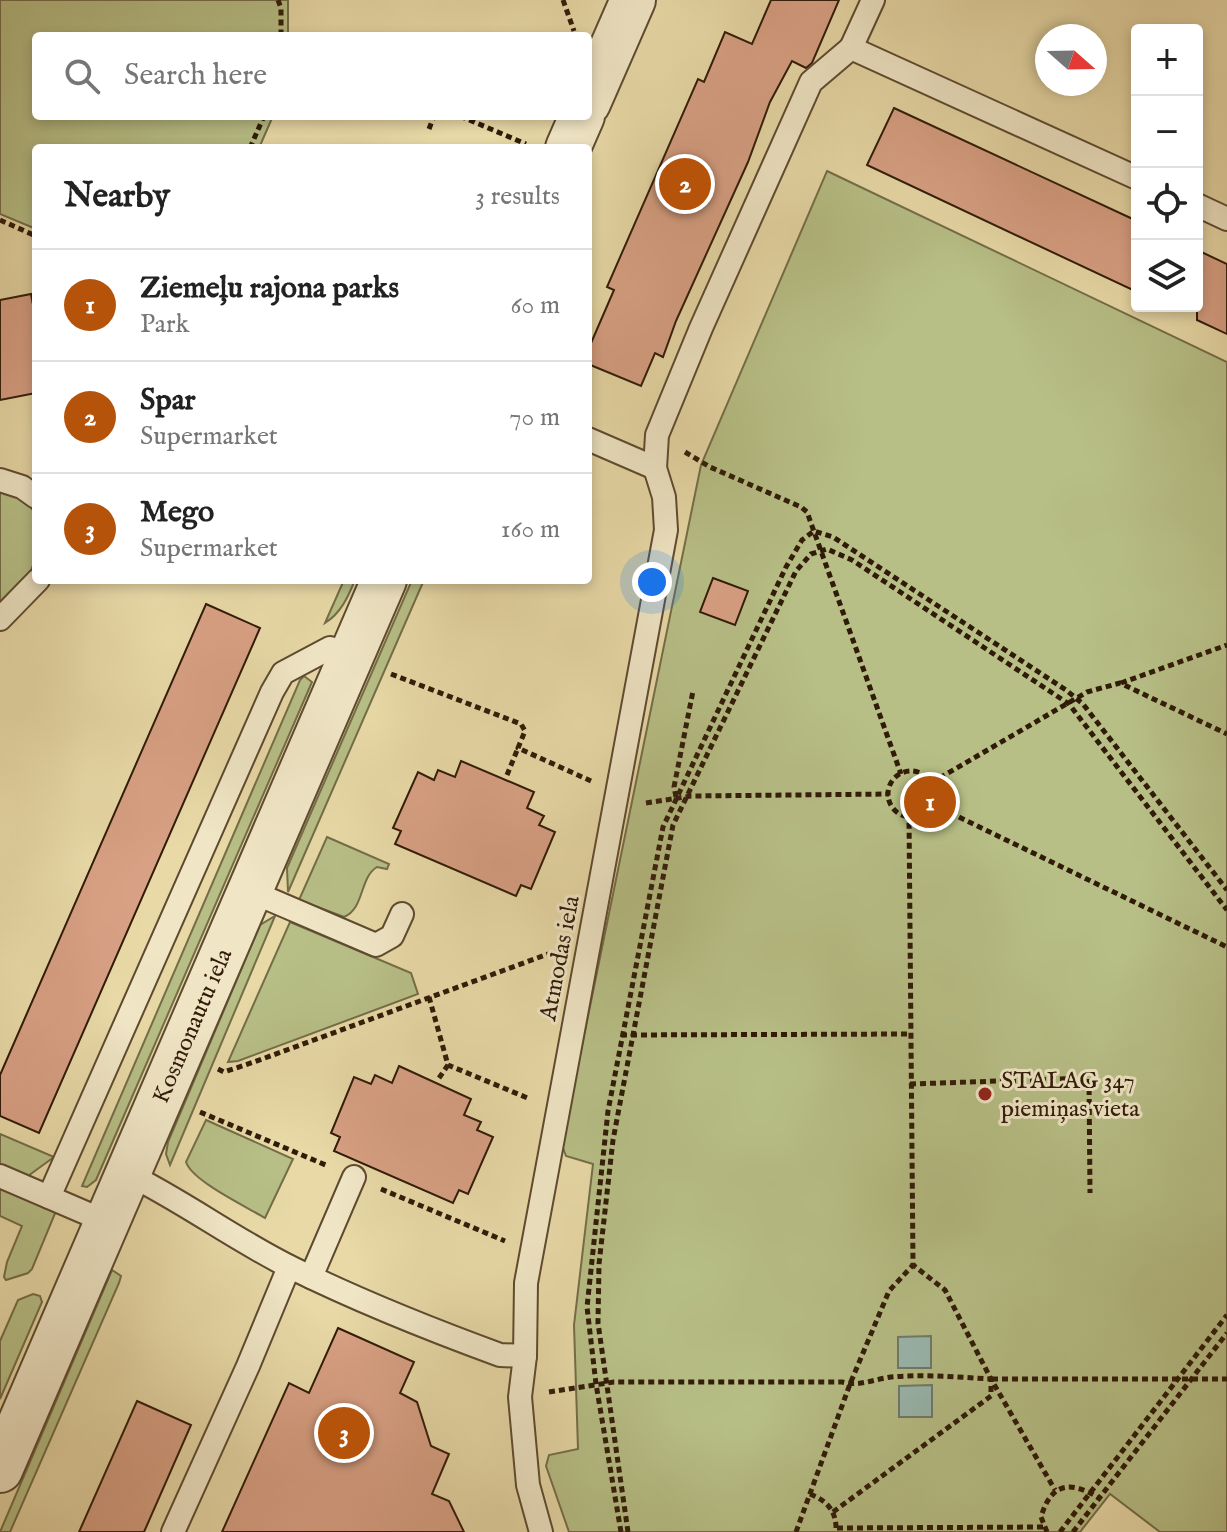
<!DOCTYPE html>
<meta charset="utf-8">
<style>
body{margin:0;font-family:"IM FELL English",serif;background:#f2f2f2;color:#222}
.controls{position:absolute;right:24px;top:24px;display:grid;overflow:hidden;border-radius:8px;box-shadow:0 4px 12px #0003}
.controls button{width:72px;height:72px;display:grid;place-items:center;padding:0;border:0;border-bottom:2px solid #e0e0e0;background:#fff;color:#222;font:40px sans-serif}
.compass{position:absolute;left:1035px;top:24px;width:72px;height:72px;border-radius:50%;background:#fff;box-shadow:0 4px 12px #0003;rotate:110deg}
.you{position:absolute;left:652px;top:582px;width:28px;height:28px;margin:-20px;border:6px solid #fff;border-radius:50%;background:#1a73e8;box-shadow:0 0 0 12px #1a73e833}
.badge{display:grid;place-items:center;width:52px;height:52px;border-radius:50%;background:#b45309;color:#fff;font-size:26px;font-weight:700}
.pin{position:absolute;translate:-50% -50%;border:4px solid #fff;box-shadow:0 2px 8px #0006}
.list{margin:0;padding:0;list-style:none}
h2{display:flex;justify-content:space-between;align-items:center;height:104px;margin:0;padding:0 32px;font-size:34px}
h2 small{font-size:26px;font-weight:400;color:#767676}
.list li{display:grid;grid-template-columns:52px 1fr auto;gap:24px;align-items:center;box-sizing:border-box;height:112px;padding:0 32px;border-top:2px solid #e0e0e0}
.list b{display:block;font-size:30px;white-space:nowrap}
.list p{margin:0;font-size:26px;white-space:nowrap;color:#767676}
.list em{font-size:26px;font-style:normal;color:#767676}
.icon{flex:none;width:44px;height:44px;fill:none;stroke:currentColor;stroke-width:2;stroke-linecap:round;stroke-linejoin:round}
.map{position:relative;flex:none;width:1227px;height:1532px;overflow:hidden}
.search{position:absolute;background:#fff;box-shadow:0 4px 12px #0003;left:32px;top:32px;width:560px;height:88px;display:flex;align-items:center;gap:20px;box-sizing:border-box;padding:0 28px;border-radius:8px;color:#767676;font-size:30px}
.panel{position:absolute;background:#fff;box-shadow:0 4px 12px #0003;left:32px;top:144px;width:560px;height:440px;border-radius:8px}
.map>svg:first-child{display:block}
.green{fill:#b7bf86;stroke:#746d47;stroke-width:2}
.water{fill:#99b9b0;stroke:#6f7a6d;stroke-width:2}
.building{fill:#d8a084;stroke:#301b08;stroke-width:2}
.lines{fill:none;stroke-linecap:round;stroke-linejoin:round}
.lane-casing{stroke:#5e4a30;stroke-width:26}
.street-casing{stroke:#5e4a30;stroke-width:48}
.path{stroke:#301b08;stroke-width:5;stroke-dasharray:6 4;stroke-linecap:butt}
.lane{stroke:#f0e6c6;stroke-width:22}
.street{stroke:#f0e6c6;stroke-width:44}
.poi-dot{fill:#8f2418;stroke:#f0e6c6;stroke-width:3}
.labels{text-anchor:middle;stroke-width:6;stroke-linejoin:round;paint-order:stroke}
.street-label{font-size:24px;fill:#301b08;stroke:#f0e6c6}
.poi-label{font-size:24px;fill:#301b08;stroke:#f0e6c6;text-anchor:start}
</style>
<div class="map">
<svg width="1227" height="1532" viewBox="0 0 1227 1532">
<rect width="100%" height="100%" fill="#e8d9a7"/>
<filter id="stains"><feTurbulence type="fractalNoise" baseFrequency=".0025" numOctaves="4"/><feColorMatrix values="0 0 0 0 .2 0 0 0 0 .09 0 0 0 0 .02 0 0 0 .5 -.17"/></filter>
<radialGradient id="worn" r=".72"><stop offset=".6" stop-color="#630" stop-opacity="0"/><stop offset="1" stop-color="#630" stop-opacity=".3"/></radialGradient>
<g class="green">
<polygon points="0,0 288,0 288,36 36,36 36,116 273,116 259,148 36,148 36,229 0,214"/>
<polygon points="827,171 1227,362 1227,1532 1160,1532 1110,1494 1080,1532 569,1532 546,1466 549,1455 578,1449 574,1325 593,1164 566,1156 563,1148 563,1138 701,465"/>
<path d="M0,492C9,494 22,497 29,504C42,520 39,561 27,577C20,586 9,595 0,603Z"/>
<path d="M344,580H355C348,597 341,613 325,623Z"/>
<polygon points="412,580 424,580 288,892 287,868"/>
<polygon points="304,676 312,682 96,1180 87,1187 82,1186 300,680"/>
<path d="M327,837L389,864L387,869L377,867C359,878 365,908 344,917L299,900Z"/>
<polygon points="275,916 170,1165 166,1154 168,1142 260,925"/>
<polygon points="290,922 411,973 418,994 238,1061 228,1062"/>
<path d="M206,1120L293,1159L265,1218C247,1207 192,1181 186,1162Z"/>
<polygon points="0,1134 54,1157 28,1176 0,1166"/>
<polygon points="0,1186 56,1211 32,1269 28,1273 6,1280 4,1277 7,1262 22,1226 0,1216"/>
<polygon points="112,1270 121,1276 119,1283 10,1532 0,1532"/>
<polygon points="33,1294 40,1296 42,1302 0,1399 0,1341 18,1300"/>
</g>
<g class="water">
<polygon points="931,1336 931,1368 898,1368 898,1337"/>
<polygon points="932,1385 932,1417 899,1417 899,1386"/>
</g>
<g class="building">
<polygon points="771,0 839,0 812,63 806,68 792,61 770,102 748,162 676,321 663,357 655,353 641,386 588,364 588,350 614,290 607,287 698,79 704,82 725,32 752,44"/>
<polygon points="894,108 1137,221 1137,292 867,165"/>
<polygon points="1197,250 1227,264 1227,334 1197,320"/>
<polygon points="31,294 36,321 36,393 0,400 0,300"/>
<polygon points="713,578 748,591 735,625 700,612"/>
<polygon points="206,604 260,628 39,1133 0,1116 0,1075"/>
<polygon points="461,761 534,792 527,808 544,816 539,825 555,832 531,889 521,885 516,896 395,844 401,831 393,828 418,772 434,780 438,770 455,777"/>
<polygon points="399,1066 471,1099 464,1115 481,1122 477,1130 493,1137 468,1194 459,1190 453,1203 334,1151 340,1137 331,1133 354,1077 371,1084 375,1075 392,1083"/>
<polygon points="338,1328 414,1362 400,1393 417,1402 431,1446 449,1454 432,1494 449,1501 464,1532 222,1532 289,1383 309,1393"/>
<polygon points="137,1401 191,1425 144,1532 79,1532"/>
</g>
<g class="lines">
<defs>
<g id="lane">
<polyline points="851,48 873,0"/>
<polyline points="1197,205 1227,219"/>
<polyline points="655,468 657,435 701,328 811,82 851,48 1137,178"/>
<polyline points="0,480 22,487 36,497"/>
<polyline points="0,619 38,580"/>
<polyline points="250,891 376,945 392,936 402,914"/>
<path d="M128,1174C185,1202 235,1240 292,1268C359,1301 429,1329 500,1355L525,1356"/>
<polyline points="0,1176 107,1222"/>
<polyline points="49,1197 272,692 283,673 330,648 352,657"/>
<polyline points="311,1277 354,1177"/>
<polyline points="173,1532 248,1366 289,1267"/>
<polyline points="541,1532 528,1485 520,1397 525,1356 526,1283 666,530 664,497 655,468 588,439"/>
</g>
<g id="street">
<polyline points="588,103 633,0"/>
<polyline points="568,148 582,116"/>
<path id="s1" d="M0,1470L384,580"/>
</g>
</defs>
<use href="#lane" class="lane-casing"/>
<use href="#street" class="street-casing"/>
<g class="path">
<polyline points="278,0 281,8 281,36"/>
<polyline points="563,0 574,31"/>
<polyline points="460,116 526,144"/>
<polyline points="429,129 434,116"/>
<polyline points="250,148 264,116"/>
<polyline points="0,220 36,236"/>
<polyline points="685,452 710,467 801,507 807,512 901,774"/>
<polyline points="391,674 521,724 525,731 518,748 591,781"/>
<polyline points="1121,683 1227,645"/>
<circle cx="911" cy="794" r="23"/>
<polyline points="507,775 518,748"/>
<polyline points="931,783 1087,692 1120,683 1227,734"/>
<polyline points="676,797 674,787 693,691"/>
<polyline points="646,803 691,796 889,794"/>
<polyline points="932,804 1227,947"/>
<polyline points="429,997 448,1065 530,1099"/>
<polyline points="621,1035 910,1034"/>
<polyline points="218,1069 224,1072 254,1062 559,950"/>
<polyline points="439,1078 448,1065"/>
<polyline points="910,1084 1089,1078 1090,1193"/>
<polyline points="200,1112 328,1166"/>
<polyline points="381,1189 505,1241"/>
<polyline points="992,1379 1227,1379"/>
<path d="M549,1392L614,1382H842C858,1387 875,1379 891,1377C924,1374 958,1377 991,1379L1055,1490"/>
<path d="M810,1494C828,1501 837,1512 836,1532"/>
<polyline points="833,1512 991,1396 991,1379 945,1290 913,1265"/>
<polyline points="837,1528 1045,1527"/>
<polyline points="621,1532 596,1384 587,1307 608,1111 663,827 786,567 802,540 814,531 833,537 1066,690 1083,704 1227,890"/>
<polyline points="628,1532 598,1323 599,1264 613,1140 673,825 796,571 811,554 827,549 852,560 1069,704 1227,910"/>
<polyline points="796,1532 850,1384 889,1291 913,1265 909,817"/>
<path d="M1047,1532L1041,1517C1051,1483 1070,1480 1099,1498"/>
<polyline points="1060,1532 1227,1315"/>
<polyline points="1073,1532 1227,1333"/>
</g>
<use href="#lane" class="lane"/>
<use href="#street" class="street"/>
</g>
<circle class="poi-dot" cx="985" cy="1094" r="8"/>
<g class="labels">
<g class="street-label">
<text transform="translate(559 958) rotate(-79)" y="8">Atmodas iela</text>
<text dy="8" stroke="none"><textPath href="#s1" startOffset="484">Kosmonautu iela</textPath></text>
</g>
<g class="poi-label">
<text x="1001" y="1088">STALAG 347<tspan x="1001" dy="28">piemiņas vieta</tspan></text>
</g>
</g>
<rect width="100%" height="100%" filter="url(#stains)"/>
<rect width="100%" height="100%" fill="url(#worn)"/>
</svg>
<div class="controls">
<button>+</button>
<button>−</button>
<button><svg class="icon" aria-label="locate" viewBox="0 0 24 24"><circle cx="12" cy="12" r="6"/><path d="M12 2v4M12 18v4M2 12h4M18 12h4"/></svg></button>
<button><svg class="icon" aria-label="layers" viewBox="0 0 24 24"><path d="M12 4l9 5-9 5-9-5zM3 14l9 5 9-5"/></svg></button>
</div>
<svg class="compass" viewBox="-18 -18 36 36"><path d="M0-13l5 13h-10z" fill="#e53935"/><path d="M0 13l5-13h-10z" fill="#767676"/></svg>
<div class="you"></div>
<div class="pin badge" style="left:930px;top:802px">1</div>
<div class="pin badge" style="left:685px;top:184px">2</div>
<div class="pin badge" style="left:344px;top:1433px">3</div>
<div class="search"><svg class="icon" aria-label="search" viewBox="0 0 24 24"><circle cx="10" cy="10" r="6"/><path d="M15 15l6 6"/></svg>Search here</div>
<section class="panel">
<h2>Nearby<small>3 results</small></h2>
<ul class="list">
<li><span class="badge">1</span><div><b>Ziemeļu rajona parks</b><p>Park</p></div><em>60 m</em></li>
<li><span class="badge">2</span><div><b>Spar</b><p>Supermarket</p></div><em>70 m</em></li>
<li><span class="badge">3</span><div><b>Mego</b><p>Supermarket</p></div><em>160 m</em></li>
</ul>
</section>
</div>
